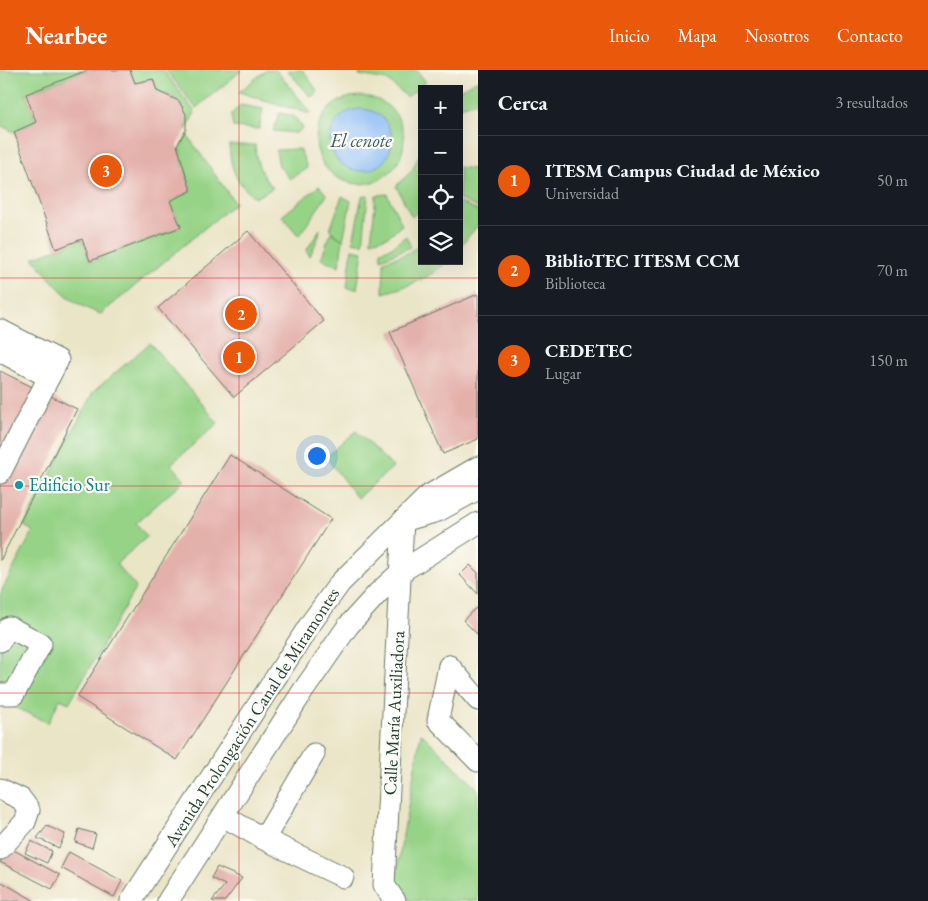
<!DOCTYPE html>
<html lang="es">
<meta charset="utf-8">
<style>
body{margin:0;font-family:"EB Garamond",serif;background:#242831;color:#f1f3f6}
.controls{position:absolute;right:15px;top:15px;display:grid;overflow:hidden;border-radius:0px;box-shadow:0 5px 20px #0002}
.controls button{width:45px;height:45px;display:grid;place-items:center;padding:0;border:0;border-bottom:1px solid #363941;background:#171b24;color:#f1f3f6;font:25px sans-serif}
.you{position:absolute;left:316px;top:385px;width:18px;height:18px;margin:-12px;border:4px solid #fff;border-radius:50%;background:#1a73e8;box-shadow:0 0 0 8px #1a73e833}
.badge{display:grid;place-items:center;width:32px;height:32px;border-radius:50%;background:#ea580c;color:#fff;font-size:16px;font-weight:700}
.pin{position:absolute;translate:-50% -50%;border:2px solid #fff;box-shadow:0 1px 5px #0006}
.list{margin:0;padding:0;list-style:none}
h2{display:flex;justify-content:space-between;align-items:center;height:65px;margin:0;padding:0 20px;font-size:21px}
h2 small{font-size:16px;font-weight:400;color:#9ea1a6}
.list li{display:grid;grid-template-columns:32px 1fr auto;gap:15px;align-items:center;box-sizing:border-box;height:90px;padding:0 20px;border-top:1px solid #363941}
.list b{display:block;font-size:19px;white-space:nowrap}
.list p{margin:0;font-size:16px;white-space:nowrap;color:#9ea1a6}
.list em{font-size:16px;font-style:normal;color:#9ea1a6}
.icon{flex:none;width:28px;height:28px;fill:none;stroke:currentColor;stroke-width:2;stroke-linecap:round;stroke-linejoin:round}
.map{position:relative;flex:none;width:478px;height:831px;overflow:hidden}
header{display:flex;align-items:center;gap:30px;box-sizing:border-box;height:70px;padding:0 25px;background:#ea580c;color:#fff}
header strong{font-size:24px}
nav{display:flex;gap:28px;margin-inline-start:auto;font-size:18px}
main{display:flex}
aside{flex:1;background:#171b24}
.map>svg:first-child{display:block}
.green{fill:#97d387;stroke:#5b885e}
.water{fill:#87b8f4;stroke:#537a94}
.building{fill:#e4b0aa}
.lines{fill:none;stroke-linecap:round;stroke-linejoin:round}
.minor-casing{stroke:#667867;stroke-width:23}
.minor{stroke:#fff;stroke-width:21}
.grid{fill:none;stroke:#d62828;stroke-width:1;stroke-opacity:0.55}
.culture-dot{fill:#0f9aa8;stroke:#fdfcf7;stroke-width:2}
.labels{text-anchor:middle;stroke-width:4.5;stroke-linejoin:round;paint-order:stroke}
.culture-label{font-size:18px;fill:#0d838f;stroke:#fdfcf7;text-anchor:start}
.street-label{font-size:18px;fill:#1f3d34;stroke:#fdfcf7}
.water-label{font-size:19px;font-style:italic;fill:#395c64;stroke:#fdfcf7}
</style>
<header>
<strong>Nearbee</strong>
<nav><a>Inicio</a><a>Mapa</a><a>Nosotros</a><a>Contacto</a></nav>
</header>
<main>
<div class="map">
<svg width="478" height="831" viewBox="0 0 478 831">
<rect width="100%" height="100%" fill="#fdfcf7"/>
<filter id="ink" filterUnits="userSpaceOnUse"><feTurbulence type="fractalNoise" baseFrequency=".02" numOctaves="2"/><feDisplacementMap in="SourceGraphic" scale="10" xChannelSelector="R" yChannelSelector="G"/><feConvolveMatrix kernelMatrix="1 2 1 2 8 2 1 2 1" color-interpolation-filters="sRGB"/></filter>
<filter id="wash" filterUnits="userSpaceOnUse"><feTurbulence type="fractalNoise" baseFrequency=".0096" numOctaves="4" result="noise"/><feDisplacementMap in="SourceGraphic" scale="20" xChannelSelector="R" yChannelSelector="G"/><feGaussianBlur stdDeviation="1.12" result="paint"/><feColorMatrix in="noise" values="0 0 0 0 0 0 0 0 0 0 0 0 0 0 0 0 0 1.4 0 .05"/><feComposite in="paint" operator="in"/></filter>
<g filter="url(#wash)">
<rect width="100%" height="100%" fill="#ebe5c7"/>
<g class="green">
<polygon points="0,0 88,0 26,24 36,52 14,62 0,55"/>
<path d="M130,0H163L195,42L186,60C185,36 181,28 157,21L153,9L135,13Z"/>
<polygon points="166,0 242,0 196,38"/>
<polygon points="266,0 276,0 311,43 310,44 239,22"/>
<polygon points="287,0 303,0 318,22 311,27"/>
<polygon points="360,0 416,0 426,12 407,27 387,10 359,5"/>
<polygon points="478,10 478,32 460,37 459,20"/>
<circle cx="360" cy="70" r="44"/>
<polygon points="240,35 263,39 259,59 233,57 231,45"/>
<polygon points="279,43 294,46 303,58 296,63 273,61"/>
<path d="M187,65L235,133L101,244C66,232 56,215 33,188L82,169L90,191L181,157L170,131L191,121L179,80Z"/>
<path d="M229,75H255C256,93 261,105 273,118L255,128C235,111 231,100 229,75Z"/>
<polygon points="300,79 307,98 290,109 279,96 276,80"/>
<polygon points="418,87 422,88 422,138 412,147 396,116 412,101"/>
<polygon points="459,97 478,100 478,138 459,129"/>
<polygon points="319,116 327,125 299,166 282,146"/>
<polygon points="387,124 402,155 387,167 371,171 376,125"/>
<polygon points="368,125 363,174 353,172 362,126"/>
<polygon points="342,126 351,131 343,170 330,160"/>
<polygon points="459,132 478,141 478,155 459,178"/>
<polygon points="320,159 319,166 310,186 306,181"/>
<polygon points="331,162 343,170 339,196 321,189"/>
<polygon points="406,166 411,177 381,189 381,181 392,177"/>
<path d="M422,174V191H447C431,209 406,217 383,223L384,191L406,184Z"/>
<polygon points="352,179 363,181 357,219 347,218"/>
<polygon points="150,273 218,353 171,394 185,410 136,453 147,467 116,494 136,517 69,633 60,629 48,653 0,630 0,524 33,461 24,456 93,322"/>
<polygon points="356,361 393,397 357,428 326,387"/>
<polygon points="421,663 478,719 478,831 410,831 395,811"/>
</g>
<circle class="water" cx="361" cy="70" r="31"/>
<g id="blocks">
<g class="building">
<polygon points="88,0 130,0 135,13 153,9 157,21 179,31 186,44 186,60 177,75 191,121 170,131 181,157 90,191 82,169 56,179 14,62 36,52 26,24"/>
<polygon points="248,161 324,251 234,327 158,238"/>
<polygon points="478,224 478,369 443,384 390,262"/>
<polygon points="0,301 77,339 0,491"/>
<polygon points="230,385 331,449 177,690 77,627"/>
<polygon points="470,495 478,503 478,524 460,505"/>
<polygon points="476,538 478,540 478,565 463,550"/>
<polygon points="47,756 65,764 59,778 37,768"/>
<polygon points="79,759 96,764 92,778 75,772"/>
<polygon points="31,771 52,781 47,793 25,783"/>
<polygon points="8,777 60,805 52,819 0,792"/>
<polygon points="69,782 122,811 114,827 61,798"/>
<polygon points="217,797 242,808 225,831 212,831 225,815 211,808"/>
<polygon points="0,811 35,831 0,831"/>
</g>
</g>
</g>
<g filter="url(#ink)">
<use href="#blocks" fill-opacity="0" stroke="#667867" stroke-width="1"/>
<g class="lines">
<defs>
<g id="minor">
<polyline points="0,260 58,290 49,307"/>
<polyline points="0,281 49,307 0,403"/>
<polyline points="403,451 438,441 478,419"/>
<polyline points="0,571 9,557 41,574 14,624 0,624"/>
<polyline points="449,596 438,650 478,691"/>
<polyline points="449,596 478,630"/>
<polyline points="314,684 264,769 343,807"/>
<polyline points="0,719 21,729 29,740 25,752 0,779"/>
<polyline points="223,746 264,769"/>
<polyline points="131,831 311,553 340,513 428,426 478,397"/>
<polyline points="168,831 303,621 348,556 378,523 402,501 478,453"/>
<polyline points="395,831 384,815 403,451"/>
</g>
</defs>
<use href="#minor" class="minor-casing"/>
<use href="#minor" class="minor"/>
</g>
</g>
<path class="grid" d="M239,0V831M0,208H478M0,416H478M0,623H478"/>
<circle class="culture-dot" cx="19" cy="415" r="5"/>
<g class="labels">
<g class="culture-label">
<text x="29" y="421">Edificio Sur</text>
</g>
<g class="street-label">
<text transform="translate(394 643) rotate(-87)" y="6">Calle María Auxiliadora</text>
<text transform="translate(252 647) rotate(-57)" y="6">Avenida Prolongación Canal de Miramontes</text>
</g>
<g class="water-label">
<text x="361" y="77">El cenote</text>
</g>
</g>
</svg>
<div class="controls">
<button>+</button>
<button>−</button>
<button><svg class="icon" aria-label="locate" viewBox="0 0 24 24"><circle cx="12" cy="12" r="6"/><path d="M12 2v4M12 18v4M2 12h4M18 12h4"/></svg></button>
<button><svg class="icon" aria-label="layers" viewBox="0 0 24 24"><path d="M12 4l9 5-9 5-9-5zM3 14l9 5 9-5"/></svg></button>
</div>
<div class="you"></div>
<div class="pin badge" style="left:239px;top:287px">1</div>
<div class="pin badge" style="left:241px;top:244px">2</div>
<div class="pin badge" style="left:106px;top:101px">3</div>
</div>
<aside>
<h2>Cerca<small>3 resultados</small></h2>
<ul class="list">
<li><span class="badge">1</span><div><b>ITESM Campus Ciudad de México</b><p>Universidad</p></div><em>50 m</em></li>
<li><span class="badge">2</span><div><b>BiblioTEC ITESM CCM</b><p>Biblioteca</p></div><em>70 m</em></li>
<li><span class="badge">3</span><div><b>CEDETEC</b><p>Lugar</p></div><em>150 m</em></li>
</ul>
</aside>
</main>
